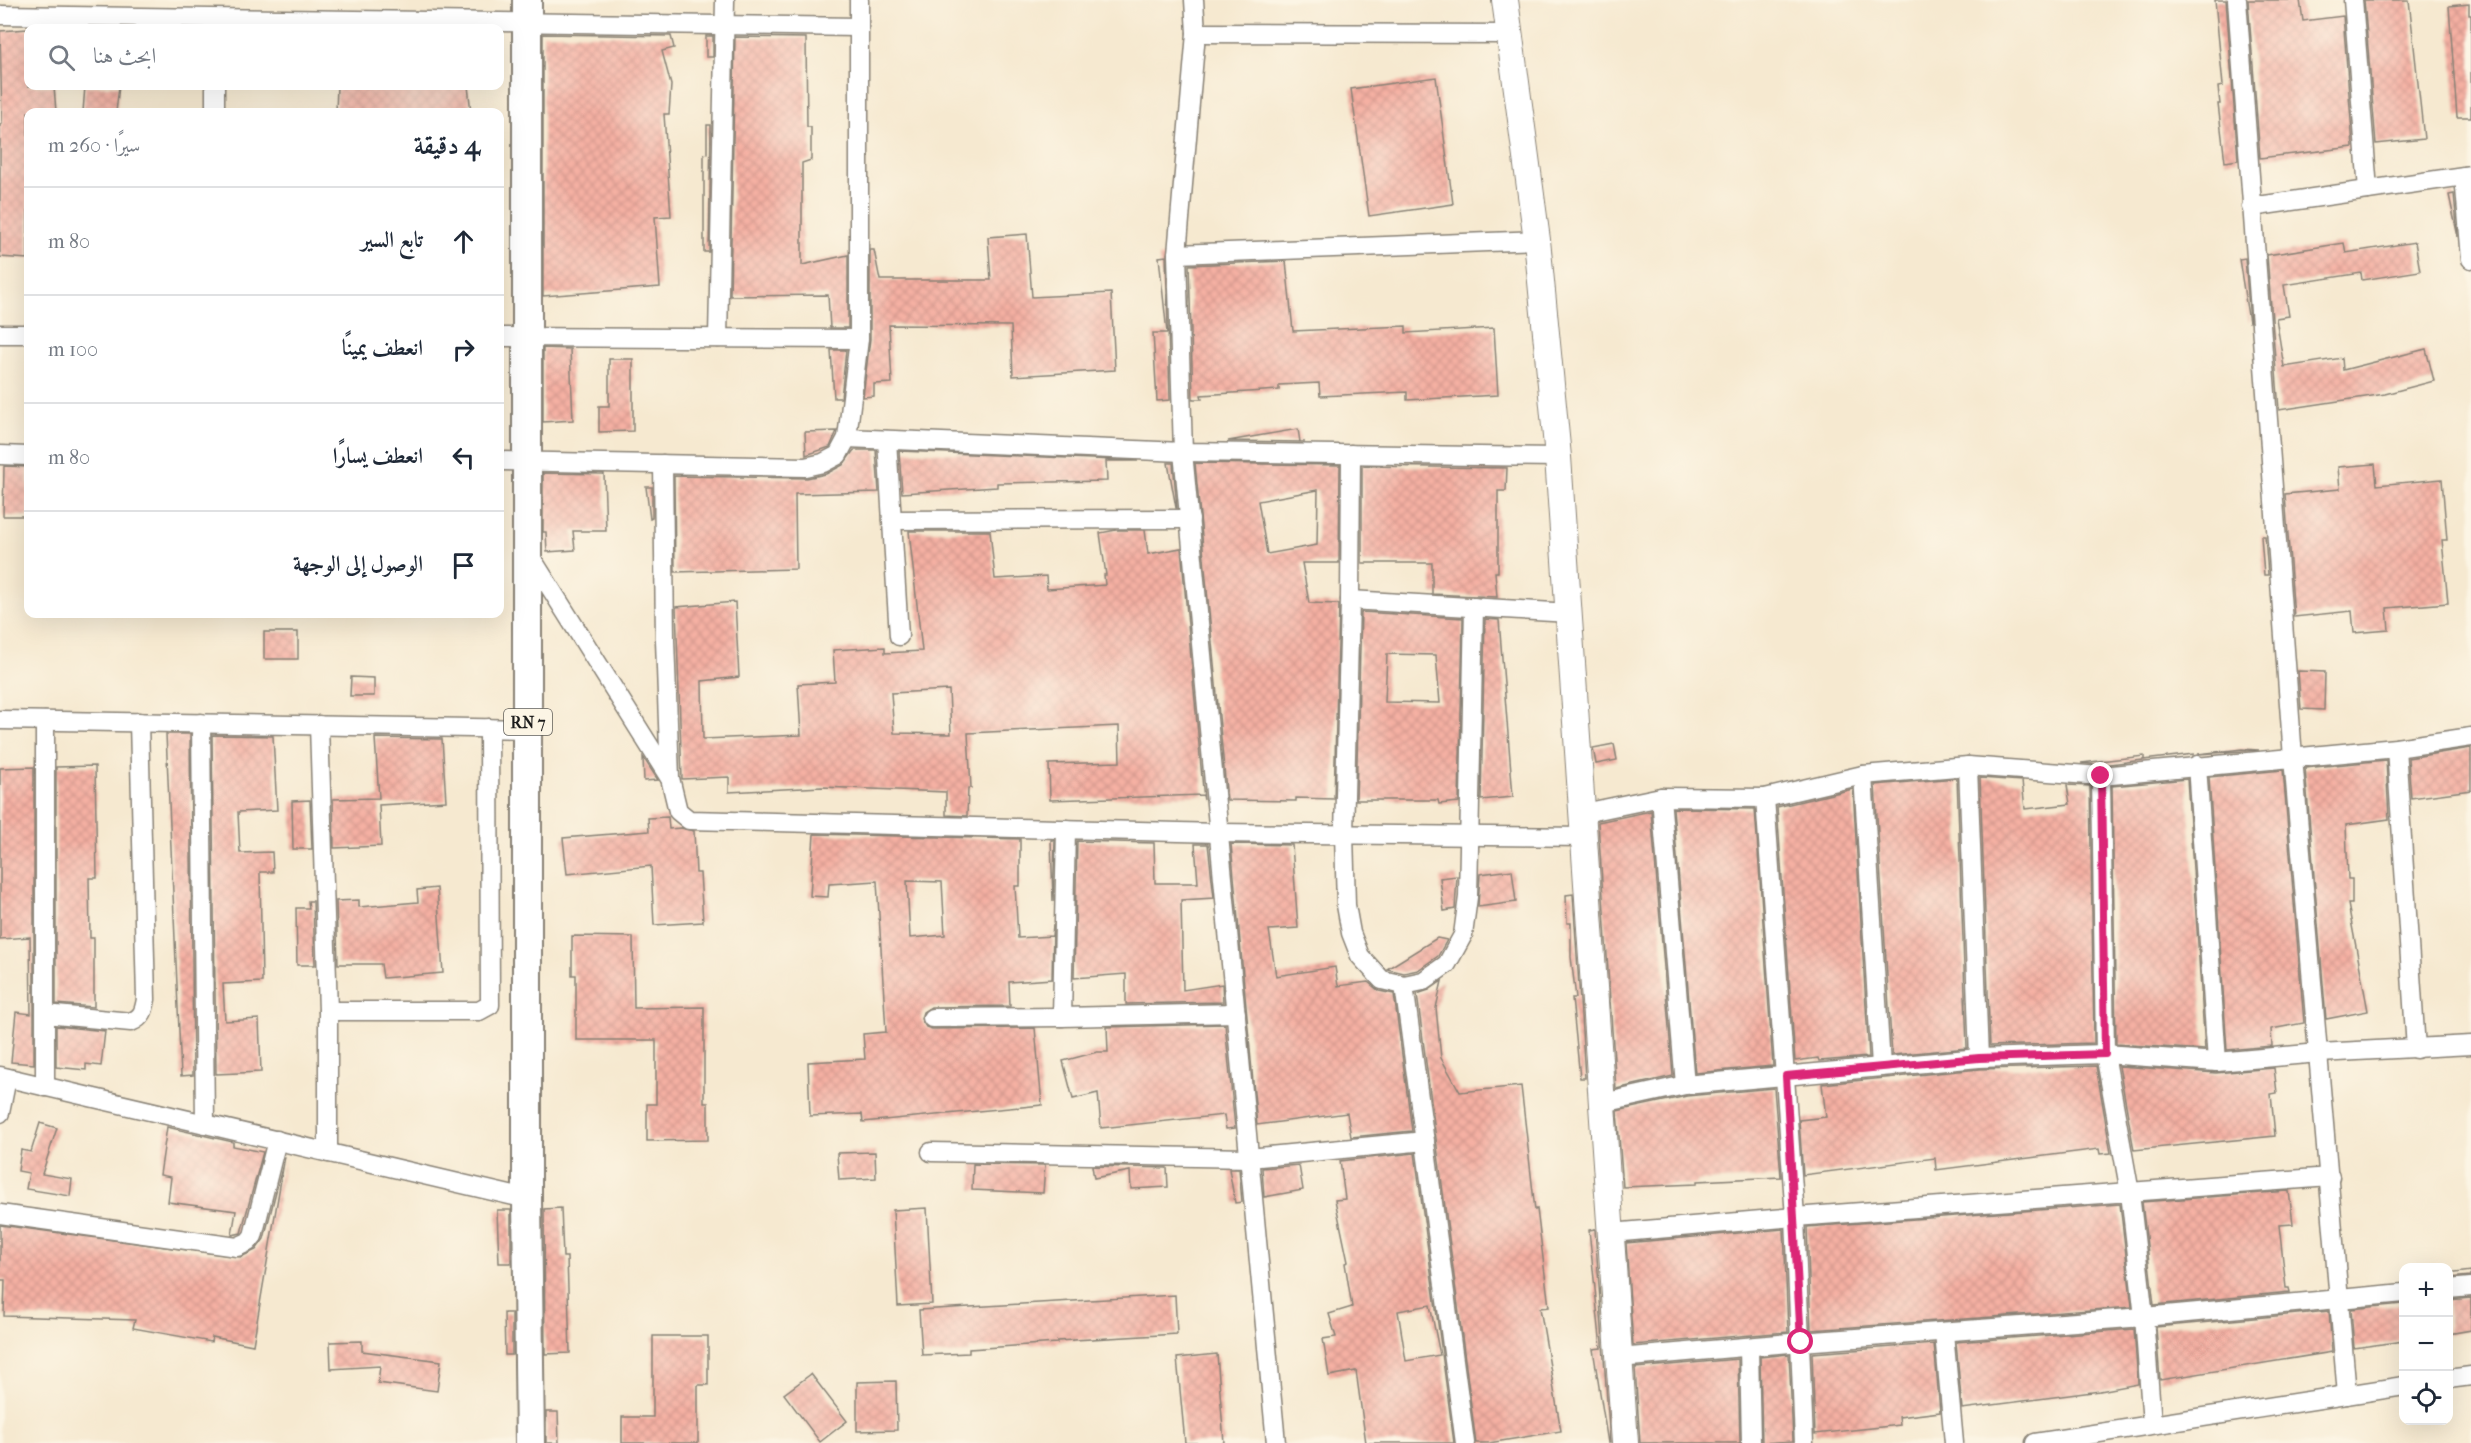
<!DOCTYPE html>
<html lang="ar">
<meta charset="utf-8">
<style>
body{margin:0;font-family:"IM FELL French Canon",Amiri,serif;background:#f6f6f7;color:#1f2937;direction:rtl}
.controls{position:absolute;right:18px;bottom:18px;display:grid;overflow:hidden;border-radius:12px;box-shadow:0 6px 24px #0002}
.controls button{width:54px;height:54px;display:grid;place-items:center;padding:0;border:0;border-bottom:2px solid #e0e1e3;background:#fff;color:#1f2937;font:30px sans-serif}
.stop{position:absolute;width:18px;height:18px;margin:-14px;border:4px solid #db2777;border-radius:50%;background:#fff}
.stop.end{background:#db2777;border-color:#fff;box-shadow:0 2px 6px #0008}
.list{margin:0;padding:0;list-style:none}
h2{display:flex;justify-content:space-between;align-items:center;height:78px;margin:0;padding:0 24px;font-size:26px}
h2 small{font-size:20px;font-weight:400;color:#747a83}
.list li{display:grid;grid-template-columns:39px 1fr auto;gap:18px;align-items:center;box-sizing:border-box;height:108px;padding:0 24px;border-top:2px solid #e0e1e3}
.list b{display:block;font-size:22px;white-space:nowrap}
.list em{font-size:20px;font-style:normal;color:#747a83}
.icon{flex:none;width:33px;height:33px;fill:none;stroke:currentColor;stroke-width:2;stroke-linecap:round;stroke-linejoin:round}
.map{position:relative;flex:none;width:2471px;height:1443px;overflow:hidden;direction:ltr}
.search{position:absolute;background:#fff;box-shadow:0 6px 24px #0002;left:24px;top:24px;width:480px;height:66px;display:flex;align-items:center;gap:15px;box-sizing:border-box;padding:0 21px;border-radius:12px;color:#747a83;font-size:22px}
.panel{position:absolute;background:#fff;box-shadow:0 6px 24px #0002;left:24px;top:108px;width:480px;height:510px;border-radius:12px;direction:rtl}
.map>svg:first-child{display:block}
.building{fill:url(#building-cross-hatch);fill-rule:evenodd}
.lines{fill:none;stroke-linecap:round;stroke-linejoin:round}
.street-casing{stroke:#898276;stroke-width:21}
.secondary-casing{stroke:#898276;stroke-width:28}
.primary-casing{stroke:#898276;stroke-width:32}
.street{stroke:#fff;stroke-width:18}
.secondary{stroke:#fff;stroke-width:26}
.primary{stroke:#fff;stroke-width:28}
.route{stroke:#db2777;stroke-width:8}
.labels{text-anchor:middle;stroke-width:6;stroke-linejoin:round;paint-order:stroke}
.shield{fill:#fcf5e5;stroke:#5f5d58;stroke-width:1.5}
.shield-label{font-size:16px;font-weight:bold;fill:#1c1c1c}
</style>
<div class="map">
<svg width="2471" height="1443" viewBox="0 0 2471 1443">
<defs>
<pattern id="building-cross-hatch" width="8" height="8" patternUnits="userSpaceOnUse" patternTransform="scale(1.5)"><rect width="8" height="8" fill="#f5b0a3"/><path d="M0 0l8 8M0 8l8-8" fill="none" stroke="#d1978c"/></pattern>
</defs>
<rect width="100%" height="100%" fill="#fcf5e5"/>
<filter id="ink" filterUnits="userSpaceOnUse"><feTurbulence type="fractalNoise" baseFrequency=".0167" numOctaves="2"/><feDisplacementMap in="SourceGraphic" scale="12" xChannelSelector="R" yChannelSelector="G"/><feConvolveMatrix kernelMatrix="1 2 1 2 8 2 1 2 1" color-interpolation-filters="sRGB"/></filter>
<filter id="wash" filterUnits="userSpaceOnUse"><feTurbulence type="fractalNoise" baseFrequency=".008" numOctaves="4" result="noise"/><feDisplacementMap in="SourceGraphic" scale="24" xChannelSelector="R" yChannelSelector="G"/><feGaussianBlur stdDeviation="1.35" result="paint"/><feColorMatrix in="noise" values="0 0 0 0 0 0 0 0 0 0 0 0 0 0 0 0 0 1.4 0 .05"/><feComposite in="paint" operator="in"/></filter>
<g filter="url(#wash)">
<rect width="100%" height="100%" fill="#f6e9d0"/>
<g id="blocks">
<g class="building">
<polygon points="2215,0 2226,0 2238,160 2225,162 2218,104 2220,104 2218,87 2223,86"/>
<polygon points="2248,0 2300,0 2303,21 2343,16 2353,147 2260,158"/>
<polygon points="2364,0 2409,0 2424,139 2376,144"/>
<polygon points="2469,4 2469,15 2471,15 2471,117 2457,117 2449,6"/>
<polygon points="28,29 28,86 54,86 56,112 28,112 28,259 0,257 0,124 2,124 0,31"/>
<polygon points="543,34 671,36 674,48 662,51 671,85 669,114 664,114 671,216 655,217 660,287 543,296"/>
<rect x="706" y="36" width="7" height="21"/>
<polygon points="735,37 806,38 807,127 811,127 811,160 802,163 802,265 848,255 848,328 830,328 828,295 730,296"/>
<polygon points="1436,77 1453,204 1369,216 1351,89"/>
<polygon points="85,86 119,86 116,112 83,112"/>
<polygon points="337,86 468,86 471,112 336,112"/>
<polygon points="707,125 711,125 709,252 704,252 704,155 707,154"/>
<polygon points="2454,194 2458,237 2449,195"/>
<polygon points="1027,234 1032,297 1111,293 1115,370 1013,376 1011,326 889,325 892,383 874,384 874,396 863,397 870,339 870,250 874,250 880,280 991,280 988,237"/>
<polygon points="2415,242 2420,271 2362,280 2361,273 2284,285 2289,316 2276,318 2284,367 2342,358 2343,370 2426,349 2434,381 2385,394 2279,410 2267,255 2344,243 2346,253"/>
<polygon points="1166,256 1170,400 1157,401 1153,333 1167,333 1159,257"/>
<polygon points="2245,258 2250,322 2249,322 2239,259"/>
<polygon points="1286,261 1293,331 1406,326 1406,333 1494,328 1498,395 1407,400 1407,392 1320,396 1319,383 1279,385 1279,390 1201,395 1202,399 1193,399 1189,265"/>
<polygon points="543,348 570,349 573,420 543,422"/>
<polygon points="831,350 846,350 841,398 834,398"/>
<polygon points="609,359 633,359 633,431 599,432 599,406 609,406"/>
<polygon points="1298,429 1300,442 1305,442 1228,441"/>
<polygon points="837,431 830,447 806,455 805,432"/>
<polygon points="854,450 876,450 879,492 795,494 796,569 675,572 674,476 807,478 826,474 843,465"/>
<polygon points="899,451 1138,461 1106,461 1107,481 997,483 997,487 902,493"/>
<polygon points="1168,463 1173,463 1177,508 1176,508"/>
<path d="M1195,463L1340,465L1339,563H1302L1309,603L1339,604L1334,799L1296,798V801L1227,800ZM1318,490L1317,545L1267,554L1258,501Z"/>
<polygon points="2375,464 2377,485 2442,479 2447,540 2442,540 2448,603 2387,608 2389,630 2354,633 2352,611 2294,617 2285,494 2340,489 2338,467"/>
<polygon points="4,466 28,467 28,516 3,516"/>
<polygon points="1362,466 1507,468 1506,491 1498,491 1498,572 1495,572 1497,597 1432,594 1432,563 1362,563"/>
<polygon points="543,473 604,474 606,531 573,531 575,550 547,552 546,532 543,532"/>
<polygon points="646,487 652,487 652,518 650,519"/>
<path d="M1116,530H1145L1148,554L1181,548L1204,800L1203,795L1050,800L1049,764L1120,762L1119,726L968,733L971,788H968L967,816L946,815V792L822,787L729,792V777L682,779L676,607L735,602L739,677L702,681L703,739L801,735L798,684L835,682L833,650L885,647V653L922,651L909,531H990L995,579L1046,576L1047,589L1105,585L1104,575H1106L1100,533ZM949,690L951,734L894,733L891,693Z"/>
<polygon points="2261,536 2265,536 2268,575 2264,575"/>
<path d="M1361,612L1463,618L1459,802L1439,804L1438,800H1356ZM1387,654L1436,655L1440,703L1385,702Z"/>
<polygon points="1485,619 1499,620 1513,797 1481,800"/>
<rect x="264" y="632" width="34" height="27"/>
<polygon points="2298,671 2325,672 2324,710 2301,709"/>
<polygon points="351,677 374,678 374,696 350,696"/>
<polygon points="166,734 190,734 193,1075 181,1076"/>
<polygon points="212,735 273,736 277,810 238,812 240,853 272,852 273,872 260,872 262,982 223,984 225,1021 259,1019 261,1072 216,1074"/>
<polygon points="375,738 442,739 446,801 379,805 381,846 334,848 333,799 379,798"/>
<polygon points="1614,744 1617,760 1596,764 1593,748"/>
<polygon points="2471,748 2471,790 2411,798 2408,758"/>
<polygon points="2242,749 2259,750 2198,754"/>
<polygon points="2194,754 2101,765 2081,763 2144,756 2144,760"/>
<polygon points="643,757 658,780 644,781"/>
<polygon points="2386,760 2389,819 2346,825 2348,879 2352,879 2352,904 2348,904 2368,1011 2326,1019 2305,768"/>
<polygon points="95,766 97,878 89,878 90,938 94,938 94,1007 56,1004 56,767"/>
<polygon points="34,767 34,1064 11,1062 16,1012 31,1014 30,937 0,939 0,768"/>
<polygon points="2283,770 2304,1023 2271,1029 2272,1046 2227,1050 2209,777"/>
<polygon points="1957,778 1967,1048 1892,1055 1875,785"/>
<polygon points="1980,778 2022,781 2025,809 2070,804 2067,785 2090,786 2094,1043 1990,1046"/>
<polygon points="2187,779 2205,1050 2116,1044 2112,786"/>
<polygon points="1853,789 1869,1057 1819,1061 1818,1058 1795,1061 1777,807"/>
<polygon points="310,800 312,849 293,849 292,801"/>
<polygon points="1673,808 1755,809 1773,1066 1695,1073"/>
<polygon points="1651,811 1673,1076 1616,1089 1598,822"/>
<polygon points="668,817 669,829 681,828 694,831 696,873 700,873 703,922 654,925 651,866 567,874 563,838 649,831 648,818"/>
<path d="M814,834L1020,839V886H1015L1018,938L1052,936L1053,924L1052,979L1009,982L1010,1006L931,1007L923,1012L921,1019L926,1027L932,1029L1035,1028L1042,1105L863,1122L862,1114L810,1116L808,1062L865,1059L863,1034L886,1032L877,881L829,884L828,897L810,896ZM907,881L942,882L945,935L910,938Z"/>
<polygon points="1051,840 1055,840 1053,901"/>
<polygon points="1077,841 1154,843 1155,883 1198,883 1195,844 1208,844 1214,898 1181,900 1183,990 1222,984 1223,1002 1126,1004 1126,974 1074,978"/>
<polygon points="1231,844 1292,845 1298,928 1269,930 1276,976 1335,967 1338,986 1368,982 1379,991 1394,994 1412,1131 1351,1137 1347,1113 1257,1125"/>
<polygon points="1512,870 1516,902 1478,907 1480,874"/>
<polygon points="1457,876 1455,909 1444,911 1440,878"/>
<polygon points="437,888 443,973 383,978 381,964 338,964 336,901 359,900 359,907 418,902 417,890"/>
<polygon points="1573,894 1585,1078 1580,1078 1572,998 1576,998 1571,957 1571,923 1567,923 1566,895"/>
<polygon points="308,901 313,901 315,965 297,965 296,908 309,908"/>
<polygon points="572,936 633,937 634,1008 704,1007 704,1103 708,1103 708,1140 647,1141 647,1104 656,1104 656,1040 576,1040 576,975 572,975"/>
<polygon points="1437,938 1447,940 1438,956 1418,970 1404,973 1387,969"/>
<polygon points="1442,981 1436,1008 1441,1058 1460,1092 1521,1086 1535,1210 1537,1209 1549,1307 1540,1308 1561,1431 1489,1443 1476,1443 1417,994 1429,990"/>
<polygon points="1225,1024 1235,1128 1226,1129 1224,1115 1101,1128 1098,1093 1073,1099 1063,1061 1097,1052 1108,1052 1107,1027"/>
<polygon points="56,1026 105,1031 101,1066 86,1064 86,1070 56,1067"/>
<polygon points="2096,1066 2111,1153 2100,1154 2099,1149 1936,1170 1935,1158 1803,1175 1799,1120 1826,1117 1822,1084 1980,1069"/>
<polygon points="2119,1066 2216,1073 2274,1068 2277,1093 2271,1094 2275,1136 2134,1150"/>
<polygon points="1774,1088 1781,1177 1697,1181 1697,1184 1623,1187 1617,1111 1687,1096"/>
<polygon points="40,1123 57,1128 42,1174 72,1179 70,1196 26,1189 29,1173 18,1171 21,1150 31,1152"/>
<polygon points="167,1127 233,1142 233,1146 263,1152 241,1233 232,1235 236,1211 168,1202 171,1177 160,1175"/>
<polygon points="875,1152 876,1178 839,1180 837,1153"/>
<path d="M1415,1153L1454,1443H1366L1356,1371L1329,1376L1323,1339L1336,1337L1329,1314L1352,1307L1345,1263L1348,1262L1335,1200L1345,1199L1340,1161ZM1430,1305L1440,1355L1406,1361L1398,1311Z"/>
<polygon points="285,1156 253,1345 212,1337 211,1342 133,1328 135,1320 4,1316 5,1280 0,1280 0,1225 241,1257 256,1250 264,1239"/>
<polygon points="973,1164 1045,1165 1043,1193 972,1190"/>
<polygon points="1299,1165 1303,1190 1264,1197 1262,1168"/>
<polygon points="1092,1166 1167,1168 1168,1187 1131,1189 1130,1171 1094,1178"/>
<polygon points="1229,1169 1239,1169 1242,1202 1235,1203"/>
<polygon points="2289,1191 2293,1224 2279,1225 2286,1288 2289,1288 2290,1292 2154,1305 2142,1202"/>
<polygon points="2120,1204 2132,1307 1811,1330 1807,1227"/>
<polygon points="561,1208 563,1257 567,1257 570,1353 545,1354 544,1209"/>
<polygon points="927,1208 932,1304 898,1306 893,1210"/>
<polygon points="497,1210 511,1210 511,1263 499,1263"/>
<polygon points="1595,1229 1610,1443 1608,1443 1593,1349 1601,1348 1589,1230"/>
<polygon points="1784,1229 1788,1332 1633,1345 1626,1243"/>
<polygon points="2471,1271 2471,1276 2448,1278 2448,1274"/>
<polygon points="1175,1295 1177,1334 1057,1341 1057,1343 969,1349 969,1353 922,1355 919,1310"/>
<polygon points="2471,1298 2471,1330 2448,1334 2448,1300"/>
<polygon points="2403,1304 2403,1341 2354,1348 2351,1309"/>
<polygon points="2329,1311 2332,1352 2160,1380 2156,1327"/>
<polygon points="504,1313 512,1313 512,1355 505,1355"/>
<polygon points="2134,1329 2138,1384 2100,1391 1962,1409 1956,1342"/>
<polygon points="653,1336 708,1336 708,1385 698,1385 698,1443 622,1443 622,1417 653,1417"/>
<polygon points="362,1341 362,1351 441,1361 437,1391 378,1383 380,1366 331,1369 330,1342"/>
<polygon points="1934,1344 1940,1412 1899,1417 1900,1425 1815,1434 1812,1353"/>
<polygon points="1217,1354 1224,1443 1185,1443 1177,1358"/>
<polygon points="1789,1354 1793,1441 1762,1443 1760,1357"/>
<polygon points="1738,1359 1740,1443 1640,1443 1635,1368"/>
<polygon points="811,1374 847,1421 820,1442 784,1394"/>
<polygon points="896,1381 897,1430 857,1431 857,1382"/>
<polygon points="546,1412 558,1412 559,1443 546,1443"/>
</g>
</g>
</g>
<g filter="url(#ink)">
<use href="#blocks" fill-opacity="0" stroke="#898276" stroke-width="1.5"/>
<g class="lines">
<defs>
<g id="street">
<polyline points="1194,0 1196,33 1177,254 1183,452 1276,1443"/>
<polyline points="2237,0 2293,758 2347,1395"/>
<polyline points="2353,0 2368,190"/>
<polyline points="0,15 858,27"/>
<polyline points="1196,33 1510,34"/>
<polyline points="215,86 215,112"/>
<polyline points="2464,176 2471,259"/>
<polyline points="2251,207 2471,175"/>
<polyline points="1177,254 1537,240"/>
<polyline points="0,334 28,334"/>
<polyline points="500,337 859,339"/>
<polyline points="718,338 725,0"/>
<polyline points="847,438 1183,452 1558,457"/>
<polyline points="887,440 899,636"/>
<polyline points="1351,454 1350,600 1344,834 1346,905 1351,933 1360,956 1382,980 1404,985 1423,981 1447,964 1463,935 1468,897 1474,607"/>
<polyline points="0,455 28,456"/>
<polyline points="500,461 805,467 823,463 838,455 847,438 859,339 859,0"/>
<polyline points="663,464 665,640 670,778 678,811 689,820 1219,833 1585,837"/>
<polyline points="892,520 1190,519"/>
<polyline points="529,554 669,777"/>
<polyline points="1350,600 1570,613"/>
<polyline points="0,720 528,729"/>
<polyline points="45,721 45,1087"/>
<polyline points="201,723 205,1124"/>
<polyline points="319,725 328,1011 328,1153"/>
<polyline points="2396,748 2416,1049"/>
<polyline points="2197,765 2217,1062"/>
<polyline points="1968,766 1979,1058"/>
<polyline points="1863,775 1881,1066"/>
<polyline points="2101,776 2105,1054 2130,1193 2144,1317 2152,1424"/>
<polyline points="1661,797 1685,1085"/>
<polyline points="1765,798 1795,1217 1804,1443"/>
<polyline points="1584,813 1661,797 1765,798 1863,775 1968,766 2101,776 2396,748 2471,737"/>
<polyline points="1066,829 1062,1017 1236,1013"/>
<polyline points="1404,985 1465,1443"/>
<polyline points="328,1011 479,1011 490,1005 489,728"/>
<path d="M45,1014L131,1022C143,1017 144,1010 146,999L139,722"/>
<polyline points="932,1018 1062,1017"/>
<polyline points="0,1076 527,1199"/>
<polyline points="1603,1103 1685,1085 1979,1058 2105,1054 2217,1062 2319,1053 2471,1045"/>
<polyline points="0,1113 7,1078"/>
<polyline points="931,1152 1249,1158 1425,1141"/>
<polyline points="0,1214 237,1247 248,1242 253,1236 277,1140"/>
<polyline points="1611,1233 1795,1217 2330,1177"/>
<polyline points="2448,1289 2471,1287"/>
<polyline points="1944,1333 1954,1443"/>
<polyline points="1749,1348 1751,1443"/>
<polyline points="1619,1358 1801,1342 2144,1317 2404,1293"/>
<polyline points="2448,1379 2471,1376"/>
<polyline points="2035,1443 2404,1386"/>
</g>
<polyline id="secondary" points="1505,0 1537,240 1558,457 1625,1443"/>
<polyline id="primary" points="527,0 527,1199 530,1443"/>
</defs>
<use href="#street" class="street-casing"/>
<use href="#secondary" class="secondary-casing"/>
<use href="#primary" class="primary-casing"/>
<use href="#street" class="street"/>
<use href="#secondary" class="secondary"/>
<use href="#primary" class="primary"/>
</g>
</g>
<g class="lines" filter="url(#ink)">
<polyline class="route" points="1801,1342 1786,1076 1979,1058 2105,1054 2101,776"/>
</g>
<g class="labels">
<rect class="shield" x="504" y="709" width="48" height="26" rx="4.5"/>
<g class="shield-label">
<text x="528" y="728">RN 7</text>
</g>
</g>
</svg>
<div class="controls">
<button>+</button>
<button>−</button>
<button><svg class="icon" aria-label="locate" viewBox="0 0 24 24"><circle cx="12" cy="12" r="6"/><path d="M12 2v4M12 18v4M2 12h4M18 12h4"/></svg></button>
</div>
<div class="stop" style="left:1801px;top:1342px"></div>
<div class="stop end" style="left:2101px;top:776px"></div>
<div class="search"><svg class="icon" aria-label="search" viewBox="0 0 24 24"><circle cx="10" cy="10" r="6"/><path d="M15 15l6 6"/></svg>ابحث هنا</div>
<section class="panel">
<h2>4 دقيقة<small>سيرًا · 260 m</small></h2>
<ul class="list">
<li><svg class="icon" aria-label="ahead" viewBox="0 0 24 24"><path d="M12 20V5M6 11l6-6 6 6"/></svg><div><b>تابع السير</b></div><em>80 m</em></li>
<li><svg class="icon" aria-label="right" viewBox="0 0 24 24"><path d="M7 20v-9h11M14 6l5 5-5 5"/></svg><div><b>انعطف يمينًا</b></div><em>100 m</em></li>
<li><svg class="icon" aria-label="left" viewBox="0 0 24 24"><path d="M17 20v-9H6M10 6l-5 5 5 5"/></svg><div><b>انعطف يسارًا</b></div><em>80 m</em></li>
<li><svg class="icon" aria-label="arrive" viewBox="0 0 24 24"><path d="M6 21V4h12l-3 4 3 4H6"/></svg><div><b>الوصول إلى الوجهة</b></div></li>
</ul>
</section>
</div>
